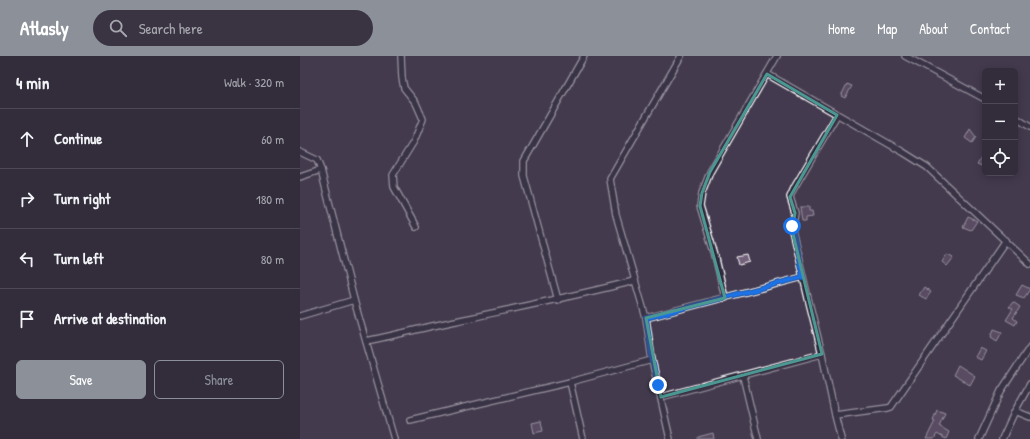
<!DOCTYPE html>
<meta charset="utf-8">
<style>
body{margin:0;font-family:"Patrick Hand",sans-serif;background:#3a3442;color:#f1f3f6}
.controls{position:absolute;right:12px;top:12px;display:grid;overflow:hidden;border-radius:6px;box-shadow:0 2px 10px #0003}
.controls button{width:36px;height:36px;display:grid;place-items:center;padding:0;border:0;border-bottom:1px solid #4d4855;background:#322c3b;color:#f1f3f6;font:20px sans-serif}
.stop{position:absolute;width:12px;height:12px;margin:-9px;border:3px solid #1a73e8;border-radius:50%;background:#fff}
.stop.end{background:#1a73e8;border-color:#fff;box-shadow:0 1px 4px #0008}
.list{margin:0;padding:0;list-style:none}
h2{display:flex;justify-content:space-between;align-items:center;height:52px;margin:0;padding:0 16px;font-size:17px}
h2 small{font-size:13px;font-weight:400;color:#a8a7af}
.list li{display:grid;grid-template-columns:26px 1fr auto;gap:12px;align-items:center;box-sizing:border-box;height:60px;padding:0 16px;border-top:1px solid #4d4855}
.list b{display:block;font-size:15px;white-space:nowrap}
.list em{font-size:13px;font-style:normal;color:#a8a7af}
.actions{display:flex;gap:8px;padding:12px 16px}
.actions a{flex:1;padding:9px 0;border:1px solid #8c9099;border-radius:6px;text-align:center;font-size:14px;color:#8c9099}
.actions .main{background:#8c9099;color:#fff}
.icon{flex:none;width:22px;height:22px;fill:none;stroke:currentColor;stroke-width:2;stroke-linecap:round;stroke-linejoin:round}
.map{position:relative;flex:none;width:730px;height:383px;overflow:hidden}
header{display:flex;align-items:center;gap:24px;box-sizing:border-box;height:56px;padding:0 20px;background:#8c9099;color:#fff}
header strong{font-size:19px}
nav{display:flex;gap:22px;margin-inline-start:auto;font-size:14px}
.search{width:280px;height:36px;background:#3a3442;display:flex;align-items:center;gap:10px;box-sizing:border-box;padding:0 14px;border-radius:22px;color:#a8a7af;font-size:15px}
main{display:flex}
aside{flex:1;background:#322c3b}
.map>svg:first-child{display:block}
.building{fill:#73607a;stroke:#fff}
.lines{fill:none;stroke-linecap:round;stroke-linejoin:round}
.minor-casing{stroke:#fff;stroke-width:8}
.minor{stroke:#2f2a3d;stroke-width:5.5}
.route{stroke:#1a73e8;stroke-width:5}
.marked{fill:none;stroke:#4b9892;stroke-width:3;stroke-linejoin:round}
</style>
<header>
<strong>Atlasly</strong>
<div class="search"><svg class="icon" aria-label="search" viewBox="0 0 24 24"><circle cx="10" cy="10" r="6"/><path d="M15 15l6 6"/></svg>Search here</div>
<nav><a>Home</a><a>Map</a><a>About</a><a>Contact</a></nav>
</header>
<main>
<aside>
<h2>4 min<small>Walk · 320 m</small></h2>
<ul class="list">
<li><svg class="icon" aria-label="ahead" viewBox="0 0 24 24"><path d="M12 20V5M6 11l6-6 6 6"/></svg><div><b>Continue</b></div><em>60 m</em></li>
<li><svg class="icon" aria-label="right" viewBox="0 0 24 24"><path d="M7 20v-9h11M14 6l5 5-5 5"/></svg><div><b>Turn right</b></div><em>180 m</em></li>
<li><svg class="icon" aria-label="left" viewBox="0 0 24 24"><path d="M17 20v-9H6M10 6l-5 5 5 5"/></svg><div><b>Turn left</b></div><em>80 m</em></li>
<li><svg class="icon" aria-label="arrive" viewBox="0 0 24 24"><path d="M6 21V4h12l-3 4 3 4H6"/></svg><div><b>Arrive at destination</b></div></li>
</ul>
<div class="actions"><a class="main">Save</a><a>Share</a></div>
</aside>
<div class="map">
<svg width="730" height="383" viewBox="0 0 730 383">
<rect width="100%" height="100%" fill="#433a4f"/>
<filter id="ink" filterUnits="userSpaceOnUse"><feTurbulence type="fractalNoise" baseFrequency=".025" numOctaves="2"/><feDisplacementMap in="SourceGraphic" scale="8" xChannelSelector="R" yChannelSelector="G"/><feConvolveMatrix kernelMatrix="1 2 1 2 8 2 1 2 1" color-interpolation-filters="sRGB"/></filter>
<g filter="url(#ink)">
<g class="building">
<polygon points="547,28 552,30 545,42 541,40"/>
<polygon points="670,73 676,81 672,87 665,82"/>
<polygon points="685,95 685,104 682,110 677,108"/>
<polygon points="500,151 509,151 509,155 512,155 513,160 506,161 506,165 502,165"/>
<polygon points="668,161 677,165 671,174 663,171"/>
<polygon points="647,198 654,201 647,210 642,206"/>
<polygon points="448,199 450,206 439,209 437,201"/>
<polygon points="722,229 730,233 724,242 716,239"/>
<polygon points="624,231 631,236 626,243 619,239"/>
<polygon points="713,246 720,251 713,262 717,265 715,269 706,264 713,253 709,251"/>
<polygon points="694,273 702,276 697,285 691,281"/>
<polygon points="680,292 686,295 681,304 675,301"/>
<polygon points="658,309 675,320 670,329 653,319"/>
<polygon points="637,354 645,357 639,370 649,376 646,383 637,378 634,383 626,383 635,365 633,364"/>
<polygon points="241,365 243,375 234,377 232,367"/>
<polygon points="413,377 414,383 398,383 398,381"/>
</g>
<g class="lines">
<defs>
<g id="minor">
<polyline points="101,0 102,22 104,32 116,47 123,63 114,85 93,119 94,131 116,171"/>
<polyline points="605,0 685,43"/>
<polyline points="467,18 603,96 627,111 730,208"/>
<polyline points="537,59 494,132 490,141 495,157 492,174 508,242 522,298 535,359 541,383"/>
<polyline points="715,61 730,71"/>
<polyline points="0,96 17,104 21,114 54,244 94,383"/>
<polyline points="0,121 21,114"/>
<polyline points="425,242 416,203 400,150 402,137 410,116 477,0"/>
<polyline points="258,244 224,120 224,105 284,0"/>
<polyline points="0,260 54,244"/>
<polyline points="346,262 503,221"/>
<path d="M66,285C96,279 126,271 156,265C215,252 275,240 334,225"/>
<polyline points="443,320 458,383"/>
<polyline points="270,326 283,383"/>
<polyline points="361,341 522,298"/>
<polyline points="715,355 730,361"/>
<polyline points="535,359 588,352 591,351 706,184"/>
<polyline points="110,364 270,326 352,304"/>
<polyline points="370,383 352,304 346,262 316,159 310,123 381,0"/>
<polyline points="679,383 701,335 730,291"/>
<polyline points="702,383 715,355 730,328"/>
</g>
</defs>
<use href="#minor" class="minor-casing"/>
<use href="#minor" class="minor"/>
</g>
</g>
<g class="lines" filter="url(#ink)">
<polyline class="route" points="358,329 352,304 346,262 503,221 492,170"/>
</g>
<path d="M0 0H730V383H0ZM467,18L537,59L490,141L495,157L492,174L522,298L361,341L346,262L425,242L400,150L402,137L410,116Z" fill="#433a4f" fill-opacity=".55" fill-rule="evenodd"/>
<path class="marked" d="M467,18L537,59L490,141L495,157L492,174L522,298L361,341L346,262L425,242L400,150L402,137L410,116Z"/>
</svg>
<div class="controls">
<button>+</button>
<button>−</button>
<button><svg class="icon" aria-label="locate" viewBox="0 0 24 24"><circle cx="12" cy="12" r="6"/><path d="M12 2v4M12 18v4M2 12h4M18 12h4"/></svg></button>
</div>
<div class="stop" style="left:492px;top:170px"></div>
<div class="stop end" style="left:358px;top:329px"></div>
</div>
</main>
